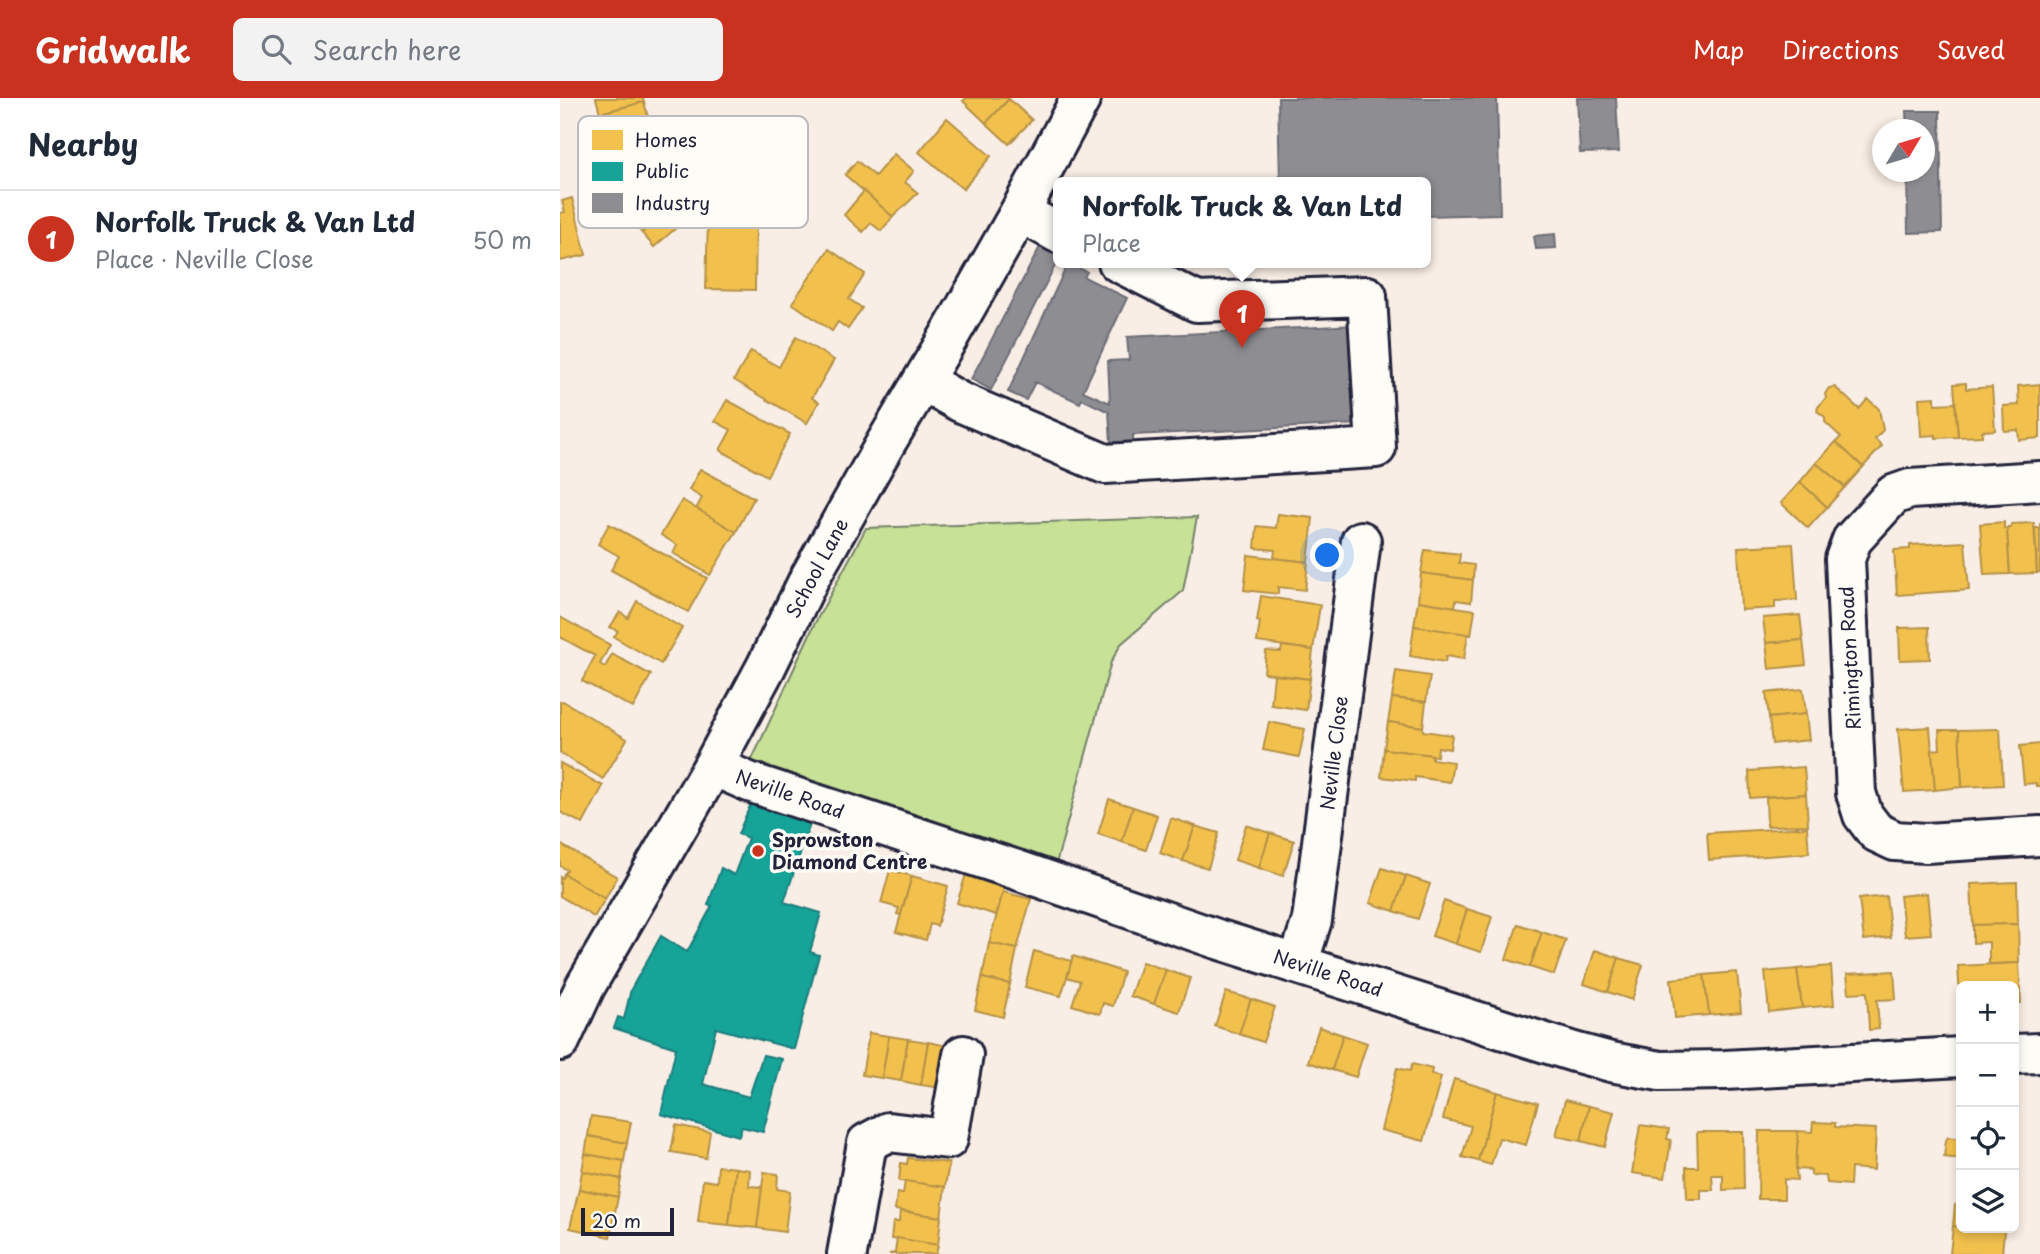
<!DOCTYPE html>
<meta charset="utf-8">
<style>
body{margin:0;font-family:"Playpen Sans",sans-serif;background:#f2f2f3;color:#1f2937}
.controls{position:absolute;right:21px;bottom:21px;display:grid;overflow:hidden;border-radius:10px;box-shadow:0 4px 10px #0003}
.controls button{width:63px;height:63px;display:grid;place-items:center;padding:0;border:0;border-bottom:2px solid #e0e1e3;background:#fff;color:#1f2937;font:35px sans-serif}
.compass{position:absolute;left:1312px;top:21px;width:63px;height:63px;border-radius:50%;background:#fff;box-shadow:0 4px 10px #0003;rotate:52deg}
.scale{position:absolute;left:21px;bottom:18px;width:93px;box-sizing:border-box;padding-left:7px;border:4px solid #22223b;border-top:0;font-size:19px;line-height:24px;white-space:nowrap;color:#22223b;-webkit-text-stroke:5px #fdfcf7;paint-order:stroke}
.you{position:absolute;left:768px;top:458px;width:24px;height:24px;margin:-18px;border:5px solid #fff;border-radius:50%;background:#1a73e8;box-shadow:0 0 0 10px #1a73e833}
.badge{display:grid;place-items:center;width:46px;height:46px;border-radius:50%;background:#c8321e;color:#fff;font-size:23px;font-weight:700}
.pin{position:absolute;translate:-50% -58px;filter:drop-shadow(0 2px 4px #0008)}
.pin::after{content:'';position:absolute;top:37px;width:24px;height:21px;background:inherit;clip-path:polygon(0 0,100% 0,50% 100%)}
.popup{position:absolute;left:493px;top:79px;width:378px;height:91px;box-sizing:border-box;display:grid;place-content:center;border-radius:10px;background:#fff;filter:drop-shadow(0 2px 5px #0005);font-size:23px;white-space:nowrap;color:#747a83}
.popup b{font-size:26px;color:#1f2937}
.popup::after{content:'';position:absolute;left:50%;top:100%;margin-left:-14px;border:14px solid transparent;border-top-color:#fff}
.list{margin:0;padding:0;list-style:none}
h2{display:flex;justify-content:space-between;align-items:center;height:91px;margin:0;padding:0 28px;font-size:30px}
h2 small{font-size:23px;font-weight:400;color:#747a83}
.list li{display:grid;grid-template-columns:46px 1fr auto;gap:21px;align-items:center;box-sizing:border-box;height:98px;padding:0 28px;border-top:2px solid #e0e1e3}
.list b{display:block;font-size:26px;white-space:nowrap}
.list p{margin:0;font-size:23px;white-space:nowrap;color:#747a83}
.list em{font-size:23px;font-style:normal;color:#747a83}
.icon{flex:none;width:38px;height:38px;fill:none;stroke:currentColor;stroke-width:2;stroke-linecap:round;stroke-linejoin:round}
.map{position:relative;flex:none;width:1480px;height:1156px;overflow:hidden}
header{display:flex;align-items:center;gap:42px;box-sizing:border-box;height:98px;padding:0 35px;background:#c8321e;color:#fff}
header strong{font-size:33px}
nav{display:flex;gap:38px;margin-inline-start:auto;font-size:24px}
.search{width:490px;height:63px;background:#f2f2f3;display:flex;align-items:center;gap:18px;box-sizing:border-box;padding:0 24px;border-radius:10px;color:#747a83;font-size:26px}
main{display:flex}
aside{flex:1;background:#fff}
.map>svg:first-child{display:block}
.green{fill:#c7e197;stroke:#748269;stroke-width:2}
.homes{fill:#f2c14e;stroke:#b49148;stroke-width:2}
.public{fill:#17a398;stroke:#1a7c7c;stroke-width:2}
.industry{fill:#8d8d92;stroke:#6d6d78;stroke-width:2}
.lines{fill:none;stroke-linecap:round;stroke-linejoin:round}
.minor-casing{stroke:#22223b;stroke-width:44}
.minor{stroke:#fdfcf7;stroke-width:38}
.poi-dot{fill:#c8321e;stroke:#fdfcf7;stroke-width:2.5}
.labels{text-anchor:middle;stroke-width:7;stroke-linejoin:round;paint-order:stroke}
.street-label{font-size:19px;fill:#22223b;stroke:#fdfcf7}
.poi-label{font-size:19px;font-weight:bold;fill:#22223b;stroke:#fdfcf7;text-anchor:start}
.key{fill:#fdfcf7;stroke:#bbbbbf;stroke-width:2}
.key-label{font-size:19px;fill:#22223b}
</style>
<header>
<strong>Gridwalk</strong>
<div class="search"><svg class="icon" aria-label="search" viewBox="0 0 24 24"><circle cx="10" cy="10" r="6"/><path d="M15 15l6 6"/></svg>Search here</div>
<nav><a>Map</a><a>Directions</a><a>Saved</a></nav>
</header>
<main>
<aside>
<h2>Nearby<small></small></h2>
<ul class="list">
<li><span class="badge">1</span><div><b>Norfolk Truck &amp; Van Ltd</b><p>Place · Neville Close</p></div><em>50 m</em></li>
</ul>
</aside>
<div class="map">
<svg width="1480" height="1156" viewBox="0 0 1480 1156">
<rect width="100%" height="100%" fill="#f9eee5"/>
<filter id="ink" filterUnits="userSpaceOnUse"><feTurbulence type="fractalNoise" baseFrequency=".0143" numOctaves="2"/><feDisplacementMap in="SourceGraphic" scale="14" xChannelSelector="R" yChannelSelector="G"/><feConvolveMatrix kernelMatrix="1 2 1 2 8 2 1 2 1" color-interpolation-filters="sRGB"/></filter>
<g filter="url(#ink)">
<polygon class="green" points="637,419 623,493 561,546 551,564 493,777 184,679 254,527 306,430"/>
<g class="homes">
<polygon points="36,0 83,0 84,4 40,15"/>
<polygon points="406,0 448,0 449,1 426,25 403,3"/>
<polygon points="449,1 472,22 449,46 426,25"/>
<polygon points="84,4 91,30 47,41 40,15"/>
<polygon points="387,20 431,58 403,91 359,54"/>
<polygon points="88,40 91,55 55,64 51,48"/>
<polygon points="91,55 96,72 59,82 55,64"/>
<polygon points="334,56 354,73 345,84 358,95 333,119 285,77 297,63 315,78"/>
<polygon points="88,74 92,92 56,101 52,84"/>
<polygon points="304,93 333,119 321,133 311,125 303,134 284,117"/>
<polygon points="99,95 110,110 82,135 69,121"/>
<polygon points="12,100 26,157 0,163 0,115 5,114 2,103"/>
<polygon points="110,110 123,124 94,149 82,135"/>
<polygon points="148,122 196,123 195,192 146,191"/>
<polygon points="269,151 305,176 289,201 302,210 288,231 278,224 272,233 232,205"/>
<polygon points="236,239 274,262 252,300 259,304 247,325 174,282 191,253 219,269"/>
<polygon points="1406,285 1406,291 1432,289 1435,332 1422,333 1422,338 1398,339 1394,286"/>
<polygon points="1480,286 1480,340 1459,342 1458,332 1444,333 1443,308 1459,307 1458,288"/>
<polygon points="1275,289 1299,311 1308,301 1319,311 1323,332 1315,341 1322,348 1303,369 1276,344 1281,339 1265,324 1265,319 1257,313 1258,309 1266,300 1265,296 1269,290"/>
<polygon points="1375,299 1375,306 1395,305 1398,339 1376,340 1376,337 1361,338 1359,300"/>
<polygon points="167,302 230,336 207,378 160,352 171,332 155,323"/>
<polygon points="1276,344 1303,369 1285,389 1256,365"/>
<polygon points="1256,365 1285,389 1267,409 1240,384"/>
<polygon points="140,371 194,400 176,434 136,411 142,400 129,392"/>
<polygon points="1240,384 1267,409 1248,430 1221,405"/>
<polygon points="122,402 176,434 150,477 113,455 117,447 101,437"/>
<polygon points="718,416 753,420 748,464 714,460 715,452 695,450 697,428 716,430"/>
<polygon points="1444,424 1444,431 1447,430 1450,476 1424,477 1420,426"/>
<polygon points="1474,425 1477,475 1450,476 1447,430 1451,430 1451,426"/>
<polygon points="1480,425 1480,474 1477,475 1475,430 1480,430"/>
<polygon points="49,426 147,480 128,514 51,472 59,458 38,446"/>
<polygon points="1405,444 1409,492 1337,497 1334,452 1350,451 1350,447"/>
<polygon points="1233,446 1237,502 1215,503 1215,510 1181,512 1178,449"/>
<polygon points="865,452 900,456 899,465 914,467 913,482 861,475"/>
<polygon points="688,457 748,464 745,492 718,489 718,496 684,492"/>
<polygon points="861,475 913,482 911,504 896,502 895,509 858,503"/>
<polygon points="701,498 760,507 753,552 697,544 700,524 697,523"/>
<polygon points="77,503 122,530 101,566 54,539 58,533 50,529 60,514 68,520"/>
<polygon points="858,503 915,512 911,537 854,528"/>
<polygon points="1240,517 1243,542 1206,545 1203,520"/>
<polygon points="0,519 50,547 40,566 45,569 52,556 91,577 73,610 22,583 35,558 0,539"/>
<polygon points="854,528 908,536 904,561 886,558 885,564 850,558"/>
<polygon points="1369,529 1370,561 1340,562 1339,530"/>
<polygon points="1243,542 1246,567 1209,571 1206,545"/>
<polygon points="722,548 753,552 750,581 704,575 706,553 721,554"/>
<polygon points="836,573 870,578 866,604 832,600"/>
<polygon points="714,577 750,581 746,612 711,607"/>
<polygon points="1243,591 1246,616 1209,620 1206,595"/>
<polygon points="832,600 866,604 863,629 828,624"/>
<polygon points="3,603 67,641 43,681 0,655 0,604"/>
<polygon points="1246,616 1249,642 1212,646 1209,620"/>
<polygon points="709,624 745,631 739,659 703,652"/>
<polygon points="828,624 863,629 863,633 892,637 890,651 878,649 877,658 824,651"/>
<polygon points="1370,629 1375,692 1344,694 1338,631"/>
<polygon points="1440,631 1443,687 1402,689 1399,632"/>
<polygon points="1379,632 1399,632 1402,689 1375,692 1372,652 1380,651"/>
<polygon points="1480,646 1480,688 1476,688 1476,685 1464,686 1460,648"/>
<polygon points="824,651 872,657 872,661 893,664 890,684 855,679 855,683 821,679"/>
<polygon points="0,665 43,688 23,726 0,714"/>
<polygon points="1244,669 1246,696 1190,700 1189,673"/>
<polygon points="1246,696 1248,727 1207,728 1206,699"/>
<polygon points="549,701 573,709 562,744 538,736"/>
<polygon points="573,709 597,717 586,752 562,744"/>
<polygon points="611,720 635,728 623,763 600,755"/>
<polygon points="686,727 710,735 699,770 675,762"/>
<polygon points="635,728 659,735 648,770 623,763"/>
<polygon points="1247,729 1249,755 1149,762 1147,735"/>
<polygon points="710,735 734,743 723,778 699,770"/>
<polygon points="0,746 57,779 45,801 4,776 7,772 0,768"/>
<polygon points="822,770 846,778 834,813 810,805"/>
<polygon points="330,772 352,778 341,817 337,816 339,810 321,805"/>
<polygon points="4,776 45,801 34,819 0,798 0,779 2,780"/>
<polygon points="406,776 445,788 436,817 397,805"/>
<polygon points="352,778 388,788 377,828 370,826 366,842 336,834"/>
<polygon points="846,778 870,786 858,821 834,813"/>
<polygon points="1457,784 1458,826 1413,827 1411,786"/>
<polygon points="443,794 471,801 457,851 429,845"/>
<polygon points="1367,795 1371,836 1345,838 1340,798"/>
<polygon points="1326,798 1331,839 1304,842 1299,801"/>
<polygon points="884,803 907,811 896,846 872,838"/>
<polygon points="907,811 932,819 921,854 896,846"/>
<polygon points="958,826 982,834 970,869 946,861"/>
<polygon points="1458,826 1459,865 1429,866 1429,844 1413,845 1413,827"/>
<polygon points="982,834 1006,842 994,877 970,869"/>
<polygon points="429,845 457,851 450,886 422,880"/>
<polygon points="1035,852 1059,860 1048,894 1024,886"/>
<polygon points="474,853 512,863 501,898 465,889"/>
<polygon points="513,858 563,874 553,908 543,905 540,916 512,907 520,883 507,879"/>
<polygon points="1059,860 1083,867 1072,902 1048,894"/>
<polygon points="582,864 606,872 594,906 570,898"/>
<polygon points="1459,865 1461,905 1454,905 1454,888 1401,888 1400,901 1398,868"/>
<polygon points="1271,868 1274,907 1242,910 1237,871"/>
<polygon points="1237,871 1242,910 1209,914 1205,874"/>
<polygon points="606,872 630,880 619,914 594,906"/>
<polygon points="1334,873 1336,901 1317,902 1319,931 1309,932 1307,894 1289,895 1287,876"/>
<polygon points="1177,874 1181,914 1149,917 1144,877"/>
<polygon points="1144,877 1149,917 1115,920 1111,881"/>
<polygon points="422,880 450,886 443,919 415,912"/>
<polygon points="666,894 691,901 679,936 655,928"/>
<polygon points="691,901 715,909 703,944 679,936"/>
<polygon points="759,929 783,937 772,972 748,964"/>
<polygon points="309,935 329,938 322,980 302,977"/>
<polygon points="783,937 807,945 796,979 772,972"/>
<polygon points="329,938 348,941 341,983 322,980"/>
<polygon points="348,941 368,944 361,987 341,983"/>
<polygon points="368,944 388,948 381,990 361,987"/>
<polygon points="852,966 872,971 871,976 881,979 864,1043 821,1032 837,970 850,973"/>
<polygon points="894,981 937,994 918,1063 902,1059 911,1028 883,1021"/>
<polygon points="937,994 978,1005 966,1047 939,1040 931,1067 918,1063"/>
<polygon points="1005,1002 1029,1008 1021,1043 996,1038"/>
<polygon points="1029,1008 1054,1014 1045,1049 1021,1043"/>
<polygon points="31,1018 71,1024 67,1045 28,1038"/>
<polygon points="1253,1024 1275,1025 1275,1029 1316,1031 1314,1072 1291,1070 1290,1087 1267,1085 1266,1078 1251,1077 1251,1072 1236,1071 1238,1033 1252,1034"/>
<polygon points="116,1027 150,1034 146,1060 111,1054"/>
<polygon points="1080,1027 1109,1031 1107,1041 1111,1042 1105,1080 1072,1075"/>
<polygon points="1199,1033 1238,1033 1236,1071 1237,1082 1224,1081 1224,1101 1198,1101"/>
<polygon points="1137,1034 1183,1034 1184,1091 1163,1092 1163,1077 1152,1077 1153,1092 1141,1092 1141,1101 1127,1101 1126,1069 1138,1069"/>
<polygon points="28,1038 67,1045 64,1063 25,1056"/>
<polygon points="1388,1039 1401,1041 1401,1061 1384,1059 1386,1042"/>
<polygon points="25,1056 64,1063 61,1081 22,1073"/>
<polygon points="348,1060 389,1065 385,1089 339,1083 341,1065 347,1066"/>
<polygon points="158,1068 176,1070 169,1127 138,1124 143,1082 157,1084"/>
<polygon points="176,1070 190,1072 189,1088 202,1089 197,1130 169,1127"/>
<polygon points="22,1073 61,1081 58,1099 19,1091"/>
<polygon points="204,1074 218,1076 217,1091 230,1093 225,1134 197,1130"/>
<polygon points="345,1083 385,1089 381,1119 335,1112 337,1095 343,1096"/>
<polygon points="19,1091 58,1099 50,1139 10,1130"/>
<polygon points="1395,1107 1401,1108 1401,1129 1393,1128"/>
<polygon points="340,1113 381,1119 378,1147 331,1141 333,1124 339,1124"/>
<polygon points="1393,1128 1444,1133 1442,1156 1390,1156"/>
<polygon points="337,1140 378,1147 376,1156 329,1156 335,1155"/>
</g>
<polygon class="public" points="192,703 251,723 224,804 261,815 250,854 259,857 234,951 156,930 143,986 189,999 203,957 222,961 203,1034 182,1029 179,1038 101,1016 116,950 54,930 58,919 64,921 71,891 101,838 127,854 152,808 148,807 161,770 174,777 188,740 178,736"/>
<g class="industry">
<polygon points="718,0 937,0 940,116 866,118 866,84 720,84"/>
<polygon points="1017,0 1056,0 1059,54 1020,55"/>
<polygon points="1346,13 1380,13 1382,134 1348,135 1347,74 1364,74 1364,32 1347,32"/>
<polygon points="995,136 996,150 976,151 974,138"/>
<polygon points="482,145 498,154 498,162 431,292 411,281"/>
<polygon points="508,165 527,174 524,179 567,200 523,293 550,305 548,263 569,262 567,239 795,227 800,326 573,337 573,344 551,345 549,314 522,301 520,305 475,284 466,302 448,294"/>
</g>
<g class="lines">
<defs>
<g id="minor">
<polyline points="460,114 498,135"/>
<polyline points="363,283 400,304 545,366 816,350 807,198 637,204 558,164"/>
<polyline points="1480,383 1350,391 1333,397 1292,442 1285,461 1296,695 1303,717 1316,734 1335,743 1366,745 1480,738"/>
<polyline points="153,668 189,684 460,773 657,841 1014,954 1051,964 1100,973 1165,972 1401,959"/>
<polyline points="738,866 752,822 801,443"/>
<polyline points="0,943 25,889 153,668 206,569 249,481 324,348 391,235 460,114 521,0"/>
<polyline points="1454,956 1480,955"/>
<polyline points="287,1156 307,1045 328,1034 388,1041 403,957"/>
</g>
</defs>
<use href="#minor" class="minor-casing"/>
<use href="#minor" class="minor"/>
</g>
</g>
<circle class="poi-dot" cx="198" cy="753" r="7"/>
<g class="labels">
<g class="street-label">
<text transform="translate(257 470) rotate(-62)" y="7">School Lane</text>
<text transform="translate(1290 560) rotate(-93)" y="7">Rimington Road</text>
<text transform="translate(774 655) rotate(-83)" y="7">Neville Close</text>
<text transform="translate(230 696) rotate(19)" y="7">Neville Road</text>
<text transform="translate(768 875) rotate(18)" y="7">Neville Road</text>
</g>
<g class="poi-label">
<text x="212" y="749">Sprowston<tspan x="212" dy="22">Diamond Centre</tspan></text>
</g>
</g>
<rect x="18" y="18" width="230" height="112" rx="10" class="key"/>
<rect x="32" y="32" width="31" height="20" fill="#f2c14e"/>
<rect x="32" y="64" width="31" height="19" fill="#17a398"/>
<rect x="32" y="95" width="31" height="20" fill="#8d8d92"/>
<g class="key-label">
<text x="75" y="49">Homes</text>
<text x="75" y="80">Public</text>
<text x="75" y="112">Industry</text>
</g>
</svg>
<div class="controls">
<button>+</button>
<button>−</button>
<button><svg class="icon" aria-label="locate" viewBox="0 0 24 24"><circle cx="12" cy="12" r="6"/><path d="M12 2v4M12 18v4M2 12h4M18 12h4"/></svg></button>
<button><svg class="icon" aria-label="layers" viewBox="0 0 24 24"><path d="M12 4l9 5-9 5-9-5zM3 14l9 5 9-5"/></svg></button>
</div>
<svg class="compass" viewBox="-18 -18 36 36"><path d="M0-13l5 13h-10z" fill="#e53935"/><path d="M0 13l5-13h-10z" fill="#747a83"/></svg>
<div class="scale">20 m</div>
<div class="you"></div>
<div class="pin badge" style="left:682px;top:250px">1</div>
<div class="popup"><b>Norfolk Truck &amp; Van Ltd</b>Place</div>
</div>
</main>
